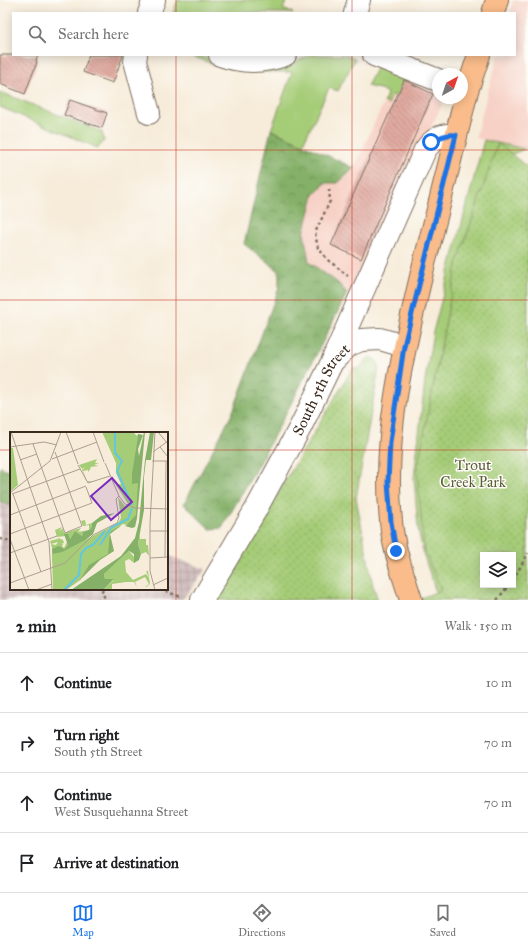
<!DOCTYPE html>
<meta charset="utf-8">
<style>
body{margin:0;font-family:"IM FELL Great Primer",serif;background:#f2f2f2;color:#202124}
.controls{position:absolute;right:12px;bottom:12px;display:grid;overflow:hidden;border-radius:0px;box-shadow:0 2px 10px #0003}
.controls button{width:36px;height:36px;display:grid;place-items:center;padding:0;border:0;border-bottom:1px solid #e0e0e0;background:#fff;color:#202124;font:20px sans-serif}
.compass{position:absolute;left:432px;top:68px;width:36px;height:36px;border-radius:50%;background:#fff;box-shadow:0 2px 10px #0003;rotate:40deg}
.stop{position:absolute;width:12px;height:12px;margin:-9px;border:3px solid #1a73e8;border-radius:50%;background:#fff}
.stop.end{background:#1a73e8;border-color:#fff;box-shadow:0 1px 4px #0008}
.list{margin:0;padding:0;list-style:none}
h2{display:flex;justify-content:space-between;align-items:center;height:52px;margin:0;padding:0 16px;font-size:17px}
h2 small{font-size:13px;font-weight:400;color:#757577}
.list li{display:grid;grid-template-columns:26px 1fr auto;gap:12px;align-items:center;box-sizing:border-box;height:60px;padding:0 16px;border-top:1px solid #e0e0e0}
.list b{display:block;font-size:15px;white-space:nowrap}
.list p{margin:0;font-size:13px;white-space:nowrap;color:#757577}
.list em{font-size:13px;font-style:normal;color:#757577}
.icon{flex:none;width:22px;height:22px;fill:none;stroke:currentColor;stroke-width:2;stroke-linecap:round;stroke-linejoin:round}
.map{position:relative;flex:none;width:528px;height:600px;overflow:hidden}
.search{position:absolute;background:#fff;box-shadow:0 2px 10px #0003;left:12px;right:12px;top:12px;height:44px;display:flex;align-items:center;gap:10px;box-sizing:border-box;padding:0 14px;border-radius:0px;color:#757577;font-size:15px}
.sheet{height:292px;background:#fff}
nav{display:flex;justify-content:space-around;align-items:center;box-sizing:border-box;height:56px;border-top:1px solid #e0e0e0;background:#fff;font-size:11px;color:#757577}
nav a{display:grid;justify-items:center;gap:2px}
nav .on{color:#1a73e8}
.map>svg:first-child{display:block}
.built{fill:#f7d1c6}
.industrial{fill:url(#industrial-grid)}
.grass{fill:#a5cc77;stroke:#707b4a}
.forest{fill:url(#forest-crowns);stroke:#606d43}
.park{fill:url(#park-dots);stroke:#707b4a;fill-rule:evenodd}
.building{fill:url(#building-back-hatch)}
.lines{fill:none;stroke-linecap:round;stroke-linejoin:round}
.minor-casing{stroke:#7d6e60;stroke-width:24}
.major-casing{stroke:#7d6e60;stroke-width:24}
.path{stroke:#7d6e60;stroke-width:2.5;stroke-dasharray:3 3;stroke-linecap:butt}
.minor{stroke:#fff;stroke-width:22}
.major{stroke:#f9bc8a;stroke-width:22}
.route{stroke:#1a73e8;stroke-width:5}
.grid{fill:none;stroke:#c8321e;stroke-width:1;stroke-opacity:0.55}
.labels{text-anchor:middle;stroke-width:3;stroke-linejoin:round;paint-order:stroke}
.street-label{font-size:15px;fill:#3b2a1e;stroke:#fdfcf7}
.park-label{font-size:15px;fill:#5b5b39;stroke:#fdfcf7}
.inset-river{fill:none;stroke:#62c7df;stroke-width:2}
.inset-road{fill:none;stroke:#ac9e8f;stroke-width:1}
.view{fill:#7b2cbf;fill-opacity:0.15;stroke:#7b2cbf;stroke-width:2}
.inset-edge{fill:none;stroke:#3b2a1e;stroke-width:2}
</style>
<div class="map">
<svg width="528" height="600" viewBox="0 0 528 600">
<defs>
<pattern id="industrial-grid" width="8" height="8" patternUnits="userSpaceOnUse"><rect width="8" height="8" fill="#d2bfbf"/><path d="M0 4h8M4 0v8" fill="none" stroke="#b5a4a4"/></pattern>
<pattern id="forest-crowns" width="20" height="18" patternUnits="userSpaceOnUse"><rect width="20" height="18" fill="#84b068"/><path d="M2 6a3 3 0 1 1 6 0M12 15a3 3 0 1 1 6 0" fill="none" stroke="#6d8f55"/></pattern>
<pattern id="park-dots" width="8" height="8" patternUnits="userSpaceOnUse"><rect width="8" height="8" fill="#a5cc77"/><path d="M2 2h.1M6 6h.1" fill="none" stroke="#8faf66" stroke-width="1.8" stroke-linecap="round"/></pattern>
<pattern id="building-back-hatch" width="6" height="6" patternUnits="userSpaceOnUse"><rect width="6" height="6" fill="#e1aba1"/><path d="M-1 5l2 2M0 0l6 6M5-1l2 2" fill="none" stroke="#b88b83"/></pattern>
</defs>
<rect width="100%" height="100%" fill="#fdfcf7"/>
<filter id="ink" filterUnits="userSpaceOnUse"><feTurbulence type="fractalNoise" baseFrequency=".025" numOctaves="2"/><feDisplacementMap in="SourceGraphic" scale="8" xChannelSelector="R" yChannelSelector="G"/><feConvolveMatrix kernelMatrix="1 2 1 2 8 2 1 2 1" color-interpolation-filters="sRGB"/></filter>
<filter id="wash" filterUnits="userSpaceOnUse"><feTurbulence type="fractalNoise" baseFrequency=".012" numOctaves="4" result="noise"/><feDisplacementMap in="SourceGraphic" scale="16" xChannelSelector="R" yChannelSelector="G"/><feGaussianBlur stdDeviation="0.9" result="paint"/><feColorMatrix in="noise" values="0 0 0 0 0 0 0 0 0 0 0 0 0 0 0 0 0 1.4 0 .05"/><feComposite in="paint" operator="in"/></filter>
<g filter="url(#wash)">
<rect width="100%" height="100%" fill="#f7ecda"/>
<g class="built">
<polygon points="513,0 528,0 528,150 475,138 498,55 515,55 515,13 510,13"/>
<polygon points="404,76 438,88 438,98 445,98 352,295 347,293 338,283 309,262 304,233 314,195 325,183 338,183 354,168 384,102 388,104"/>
</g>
<polygon class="industrial" points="0,502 11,506 11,589 167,589 167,555 206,569 182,600 0,600"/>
<g class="grass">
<polygon points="178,0 287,0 283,9 293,13 173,13"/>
<polygon points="188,55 196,55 221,62 286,66 311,55 345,55 355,59 338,91 329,88 303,144 271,130 292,72 252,72 219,66"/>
<polygon points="377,67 404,76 405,79 397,96 392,95 388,104 384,102 387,93 380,89 367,86"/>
<polygon points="0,92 102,132 104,141 98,148 0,107"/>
<polygon points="484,140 525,149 502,158 441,590 436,592 423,553 418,528 414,478 425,381 433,332"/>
</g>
<g class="forest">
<path d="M271,130L303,144L354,168L338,183H325L314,195L304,233L309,262L338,283L347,293C308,373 267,451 222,528L210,529L184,504L232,414L279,288V271L244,244Z"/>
<polygon points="0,467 11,471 11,506 0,502"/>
</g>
<g class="park">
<path d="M498,143L528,168V600H416L441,590L424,550L417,470L457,264ZM483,555H513V585H483Z"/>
<path d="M369,358C376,359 378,361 379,367L356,498L373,586L378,600H214L348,376L354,367L358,370L365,361Z"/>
</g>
<g id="blocks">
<g class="building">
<polygon points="0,55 38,55 36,61 37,62 25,94 0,84"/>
<polygon points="89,55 123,55 113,83 83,72"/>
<polygon points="404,80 433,94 361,259 331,245"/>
<polygon points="70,100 107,113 102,128 64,115"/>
</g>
</g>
</g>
<g filter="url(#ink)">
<use href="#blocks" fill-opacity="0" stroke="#7d6e60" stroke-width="1"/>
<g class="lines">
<defs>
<g id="minor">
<polyline points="149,13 154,0"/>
<polyline points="355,13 359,0"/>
<polyline points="136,55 135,61 149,113"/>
<path d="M220,55C242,63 263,63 285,55"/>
<polyline points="374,55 438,80"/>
<path d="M334,357L425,150C434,138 441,134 456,135"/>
<path id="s1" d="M202,600L255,511L301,426L332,362L349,345L361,340L380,339L404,346"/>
</g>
<g id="major">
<polyline points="493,13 497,0"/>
<path d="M411,600C403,574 393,548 391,521C382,435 404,348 424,264C439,207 453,149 467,91L479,55"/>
</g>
</defs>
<use href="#minor" class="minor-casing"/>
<use href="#major" class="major-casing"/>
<g class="path">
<polyline points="329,189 330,201 315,233 318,248 328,260 348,276"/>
<polyline points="0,539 11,541"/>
<polyline points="513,580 528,553"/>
<polyline points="102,589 105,600"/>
<polyline points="160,589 181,597"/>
<polyline points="497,600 509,585"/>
</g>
<use href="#minor" class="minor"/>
<use href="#major" class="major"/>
</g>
</g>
<g class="lines" filter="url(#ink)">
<path class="route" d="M396,551L391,522L388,482L390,442L396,401L404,346L456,135C446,134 440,137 431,142"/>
</g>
<path class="grid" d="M176,0V13M352,0V13M176,55V600M352,55V600M0,150H528M0,300H528M0,450H11M167,450H528"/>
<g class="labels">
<g class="street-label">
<text dy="5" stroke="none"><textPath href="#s1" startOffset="242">South 5th Street</textPath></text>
</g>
<g class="park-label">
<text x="473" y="470">Trout<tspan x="473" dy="17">Creek Park</tspan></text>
</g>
</g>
<g transform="translate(10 432)">
<rect width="158" height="158" fill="#f7ecda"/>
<path d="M87,27L85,31H89L84,33L89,34L80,35L81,36L78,40V38L73,39L77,49H85L78,50L76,48L72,38L76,35L72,37L69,33ZM75,88L76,93L82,91L81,97L73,100L72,104L65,99L60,107L55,102L58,111V113L54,117H42L43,134L42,116H46H42L41,112L46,113L48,110L41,112L40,109L47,107L46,105L48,108V106L53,108L54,111L51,112H53L52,114L54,116L57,110L55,104L47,105L45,98L52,95L49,100L53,96L54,101L71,96L68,100L79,98V93L73,94L71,89ZM130,102V107H136V113H138L139,124L136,120L131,122L128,112ZM119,119L125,126L124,131L119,127L115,129L116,140L123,148L136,142L139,146L136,139H138L140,152L136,155H135L139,152L135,145L125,150L128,158H123L128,157L124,150H116L102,152V158H93L104,148L95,147L94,142Z" fill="#a5cc77"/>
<path d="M134,0H135L127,86L125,95L122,96L115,94L117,93L122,44L121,23L128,2L133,3L128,17L129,24ZM140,0H144L141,28H136L134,45V78L128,112L131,122L129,128L124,131V122L119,119L94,142L95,147H104L93,158H61L111,124L125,106L129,90L135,28ZM105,81L87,91L83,102L43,134L42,117L49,114L54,117L58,113L54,102H58L60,107L65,99L72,104L73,100L81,97L82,91L91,84ZM112,93L100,102L104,119L90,128L70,148L55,158L97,100L94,115L99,112L97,104L102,97Z" fill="#84b068"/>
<path d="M0,16H3L8,53L0,60Z" fill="#a5cc77"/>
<path d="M92,0H123L128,5L122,42V52L128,51L126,83L117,93L113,92L100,100L98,122L79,133L70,148L56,158H43L42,122L52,120L108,91L111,86L108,65L115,74L118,72L106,53L111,52L106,41V31Z" fill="#a5cc77"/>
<path class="inset-river" d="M105,0V21L112,29L107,39L122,73M100,96L118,87L122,76M90,113L101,96M54,158L69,143L71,122L76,116L83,113L95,99"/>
<path class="inset-road" d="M1,0L39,110L42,158M56,0L68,32M83,0L94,30M148,0L158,12M23,12L55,101L72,94L45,20M0,15L34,10L47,13M150,15L158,25M143,20L158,9M42,27L87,10M10,28L27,22M142,29H158M95,31L109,64L115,72L125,76L158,77M68,33L78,51L100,44M0,61L40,29L51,0M2,62L70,37M3,62L31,140M0,83L76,54M140,99H158M0,102L82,71L76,55M0,107L19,158M0,121L47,104M155,125L156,29M140,126L158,125M0,151L55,131L83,103L107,91L109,86L106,67L109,64M143,153L158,146M26,158L42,152M145,158L140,139V92L145,0"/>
<path class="view" d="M102,46L122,70L101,88L81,64Z"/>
<rect width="158" height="158" class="inset-edge"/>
</g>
</svg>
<div class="controls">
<button><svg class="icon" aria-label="layers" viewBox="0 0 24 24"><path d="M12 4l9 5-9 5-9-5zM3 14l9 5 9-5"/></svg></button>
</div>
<svg class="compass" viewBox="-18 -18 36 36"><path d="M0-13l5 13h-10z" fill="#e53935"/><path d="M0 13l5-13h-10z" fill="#757577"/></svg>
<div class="stop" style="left:431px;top:142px"></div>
<div class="stop end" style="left:396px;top:551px"></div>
<div class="search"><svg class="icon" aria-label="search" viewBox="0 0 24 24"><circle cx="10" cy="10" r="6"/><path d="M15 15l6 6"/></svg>Search here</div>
</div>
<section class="sheet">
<h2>2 min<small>Walk · 150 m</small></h2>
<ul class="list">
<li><svg class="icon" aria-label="ahead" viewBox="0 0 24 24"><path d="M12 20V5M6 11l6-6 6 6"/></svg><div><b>Continue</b></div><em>10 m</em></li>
<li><svg class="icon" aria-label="right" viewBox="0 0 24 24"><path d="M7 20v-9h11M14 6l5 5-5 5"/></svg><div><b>Turn right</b><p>South 5th Street</p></div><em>70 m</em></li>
<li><svg class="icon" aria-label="ahead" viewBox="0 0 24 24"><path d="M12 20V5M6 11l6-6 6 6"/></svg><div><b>Continue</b><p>West Susquehanna Street</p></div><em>70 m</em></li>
<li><svg class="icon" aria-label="arrive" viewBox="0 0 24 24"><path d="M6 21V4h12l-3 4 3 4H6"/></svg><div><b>Arrive at destination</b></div></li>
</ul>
</section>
<nav>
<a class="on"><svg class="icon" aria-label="map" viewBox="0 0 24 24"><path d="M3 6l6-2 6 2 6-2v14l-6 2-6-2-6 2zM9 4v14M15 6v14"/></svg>Map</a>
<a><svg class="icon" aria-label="directions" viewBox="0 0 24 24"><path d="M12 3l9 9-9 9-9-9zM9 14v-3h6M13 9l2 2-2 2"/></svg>Directions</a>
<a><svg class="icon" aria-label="saved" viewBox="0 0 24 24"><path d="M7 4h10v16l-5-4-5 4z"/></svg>Saved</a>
</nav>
